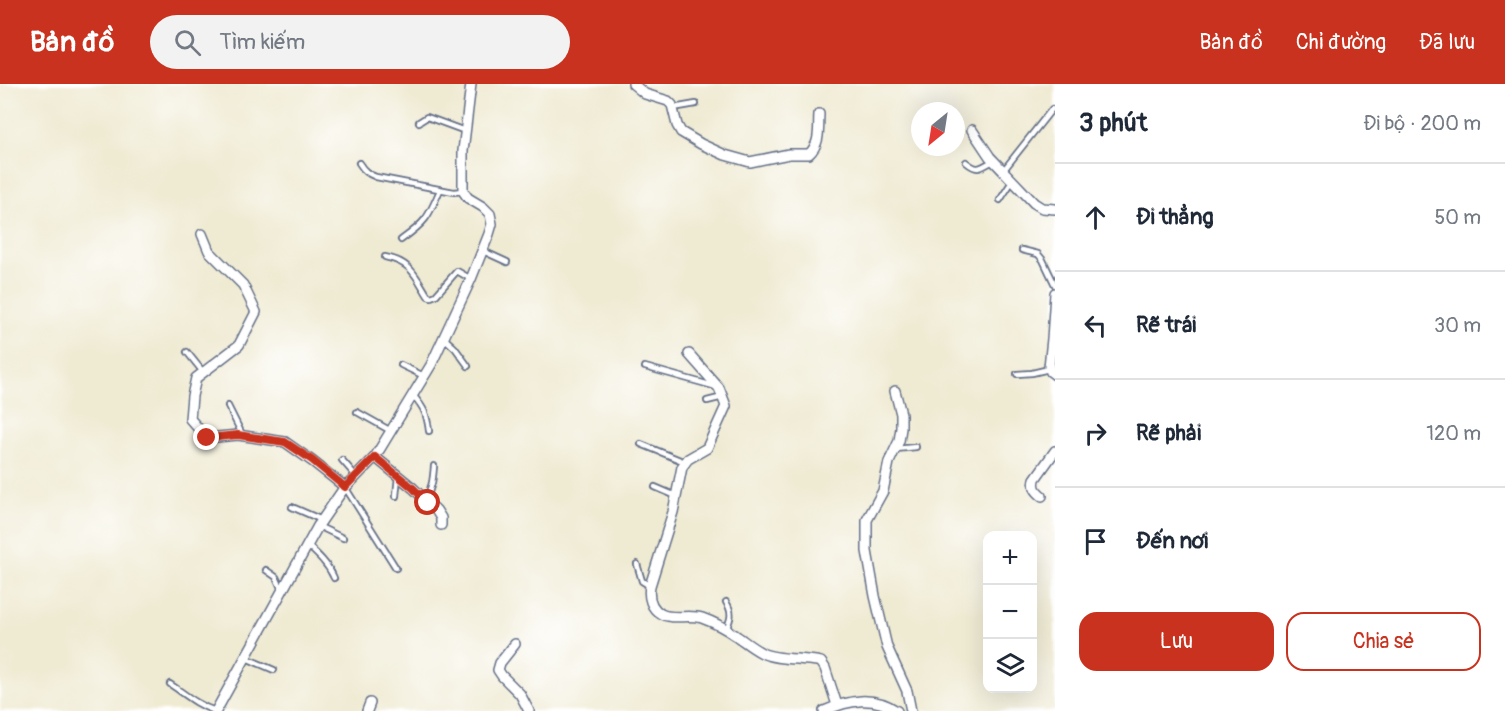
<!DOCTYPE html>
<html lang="vi">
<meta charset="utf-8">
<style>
body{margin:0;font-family:Pangolin,sans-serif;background:#f2f2f3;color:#1f2937}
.controls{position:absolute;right:18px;bottom:18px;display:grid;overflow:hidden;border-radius:12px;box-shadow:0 6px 24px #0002}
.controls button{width:54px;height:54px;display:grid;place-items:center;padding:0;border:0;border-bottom:2px solid #e0e1e3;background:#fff;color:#1f2937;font:30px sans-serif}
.compass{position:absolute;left:911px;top:18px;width:54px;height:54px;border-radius:50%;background:#fff;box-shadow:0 6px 24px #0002;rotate:210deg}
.stop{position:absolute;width:18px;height:18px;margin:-14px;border:4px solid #c8321e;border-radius:50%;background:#fff}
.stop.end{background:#c8321e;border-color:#fff;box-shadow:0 2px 6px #0008}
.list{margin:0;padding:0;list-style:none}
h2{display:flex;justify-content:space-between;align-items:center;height:78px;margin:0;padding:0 24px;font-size:26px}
h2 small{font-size:20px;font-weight:400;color:#747a83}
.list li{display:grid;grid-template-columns:39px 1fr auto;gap:18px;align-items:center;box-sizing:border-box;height:108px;padding:0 24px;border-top:2px solid #e0e1e3}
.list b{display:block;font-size:22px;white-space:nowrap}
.list em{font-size:20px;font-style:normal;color:#747a83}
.actions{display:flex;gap:12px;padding:18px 24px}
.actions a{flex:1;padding:14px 0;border:2px solid #c8321e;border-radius:18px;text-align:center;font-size:21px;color:#c8321e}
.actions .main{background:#c8321e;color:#fff}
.icon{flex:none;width:33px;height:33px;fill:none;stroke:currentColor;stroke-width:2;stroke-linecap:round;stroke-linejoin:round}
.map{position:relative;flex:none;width:1055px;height:627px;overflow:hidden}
header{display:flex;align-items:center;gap:36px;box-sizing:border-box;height:84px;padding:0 30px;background:#c8321e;color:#fff}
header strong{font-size:28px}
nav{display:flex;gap:33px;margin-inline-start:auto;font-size:21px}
.search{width:420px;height:54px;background:#f2f2f3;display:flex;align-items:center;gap:15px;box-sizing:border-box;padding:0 21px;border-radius:33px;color:#747a83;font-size:22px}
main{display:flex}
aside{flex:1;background:#fff}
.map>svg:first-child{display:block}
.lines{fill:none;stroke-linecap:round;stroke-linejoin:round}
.service-casing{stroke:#657087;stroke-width:8}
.minor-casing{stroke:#657087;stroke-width:12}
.service{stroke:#fff;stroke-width:4.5}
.minor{stroke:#fff;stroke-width:9}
.route{stroke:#c8321e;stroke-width:8}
</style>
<header>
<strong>Bản đồ</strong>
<div class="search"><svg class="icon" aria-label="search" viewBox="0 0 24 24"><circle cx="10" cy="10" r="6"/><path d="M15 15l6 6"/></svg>Tìm kiếm</div>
<nav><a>Bản đồ</a><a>Chỉ đường</a><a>Đã lưu</a></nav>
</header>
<main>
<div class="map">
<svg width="1055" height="627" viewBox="0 0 1055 627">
<rect width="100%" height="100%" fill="#fff"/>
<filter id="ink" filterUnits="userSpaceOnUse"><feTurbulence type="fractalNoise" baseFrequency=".0167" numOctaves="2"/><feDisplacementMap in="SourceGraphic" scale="12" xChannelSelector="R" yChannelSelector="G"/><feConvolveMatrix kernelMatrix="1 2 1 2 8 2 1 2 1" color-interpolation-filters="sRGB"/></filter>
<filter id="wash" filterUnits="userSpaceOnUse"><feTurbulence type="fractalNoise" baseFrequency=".008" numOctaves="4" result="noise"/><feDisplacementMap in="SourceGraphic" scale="24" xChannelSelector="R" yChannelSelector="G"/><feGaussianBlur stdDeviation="1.35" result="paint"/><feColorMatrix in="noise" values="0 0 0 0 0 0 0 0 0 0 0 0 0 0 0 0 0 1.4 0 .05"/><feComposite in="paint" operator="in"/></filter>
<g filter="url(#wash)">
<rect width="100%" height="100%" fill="#efead2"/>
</g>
<g filter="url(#ink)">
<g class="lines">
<defs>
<g id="service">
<polyline points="673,24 696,20"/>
<polyline points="419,38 427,33 465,47"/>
<path d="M966,78C978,88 980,84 993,77"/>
<path d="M359,79C364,87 368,90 376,93L454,108L463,107"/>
<polyline points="1003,87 1052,25"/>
<polyline points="1000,116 1013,96"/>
<path d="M401,156C426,138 428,134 440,106"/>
<polyline points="1022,166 1038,170 1043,176 1055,201"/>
<polyline points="483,167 507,178"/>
<path d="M385,173C411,178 415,191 428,212L431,213L436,211L457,187L471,195"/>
<polyline points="444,254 455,264 468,282"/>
<polyline points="187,268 203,288"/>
<polyline points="401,281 424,292"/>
<polyline points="645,283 717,303"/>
<polyline points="1017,290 1032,289 1049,285"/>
<path d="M413,311C424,324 427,330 429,347"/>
<polyline points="707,317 723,313"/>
<polyline points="228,322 243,352"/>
<polyline points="357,328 391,347"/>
<polyline points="641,360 685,378"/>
<polyline points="896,365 916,363"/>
<polyline points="342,376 356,392"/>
<polyline points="345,403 396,484"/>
<polyline points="655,403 676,412"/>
<polyline points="396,412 398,392"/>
<path d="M425,416C432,405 433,395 434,382"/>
<polyline points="292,423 322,436"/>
<polyline points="318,442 343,454"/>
<path d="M307,461C318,471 328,480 334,494"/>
<polyline points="637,480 642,497 650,502"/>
<polyline points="266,486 276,493 282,506"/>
<path d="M726,518C733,529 731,534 726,546"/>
<polyline points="246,574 274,586"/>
<path d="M170,600C185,610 197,621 215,627"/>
</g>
<g id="minor">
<path d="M633,0L645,10L668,17L672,21L677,41L681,48L701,60L725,71L750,78L789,70H809C821,59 818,45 819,30"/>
<polyline points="972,46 990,73 1034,119 1042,124 1055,125"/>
<polyline points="202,150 209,167 243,201 256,228 239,261 196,294 192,312 190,335 207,354 238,351 285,358 312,377 345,403"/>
<polyline points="1055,209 1052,255 1049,283 1051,288 1055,291"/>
<path d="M689,270L719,304L726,322L707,364L688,375L682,383L673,428L650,502C648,513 651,524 661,530C672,536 690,530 702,534C713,538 725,544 735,551C744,557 752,564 762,569C776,576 804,574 821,578L825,584L837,621"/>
<polyline points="895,307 901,330 901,344 899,357 889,378 883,407 867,436 867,467 875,512 887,563 907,607 911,627"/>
<polyline points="375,373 413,404 436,426 441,434 441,441"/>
<path d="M1042,412C1036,407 1033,404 1035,395L1055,367"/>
<polyline points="515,560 500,579 498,586 502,592 520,610 529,627"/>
<polyline points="216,627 318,442 342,407 375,373 431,281 471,195 489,150 492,140 490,130 483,123 468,114 463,107 463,67 471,0"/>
<polyline points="367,627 370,619"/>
<path d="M824,627C849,616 873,611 897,627"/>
</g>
</defs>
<use href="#service" class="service-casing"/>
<use href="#minor" class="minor-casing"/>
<use href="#service" class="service"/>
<use href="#minor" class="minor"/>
</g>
</g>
<g class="lines" filter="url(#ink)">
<polyline class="route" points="207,354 238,351 285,358 312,376 345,403 375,373 413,404 428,419"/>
</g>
</svg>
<div class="controls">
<button>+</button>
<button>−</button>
<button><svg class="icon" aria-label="layers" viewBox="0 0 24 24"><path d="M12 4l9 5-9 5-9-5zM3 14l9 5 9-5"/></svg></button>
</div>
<svg class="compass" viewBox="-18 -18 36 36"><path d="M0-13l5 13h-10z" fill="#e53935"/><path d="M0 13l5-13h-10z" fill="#747a83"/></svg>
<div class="stop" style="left:428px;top:419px"></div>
<div class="stop end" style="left:207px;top:354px"></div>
</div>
<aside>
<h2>3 phút<small>Đi bộ · 200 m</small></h2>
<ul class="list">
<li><svg class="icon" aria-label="ahead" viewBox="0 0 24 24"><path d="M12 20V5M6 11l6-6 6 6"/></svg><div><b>Đi thẳng</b></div><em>50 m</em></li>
<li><svg class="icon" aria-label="left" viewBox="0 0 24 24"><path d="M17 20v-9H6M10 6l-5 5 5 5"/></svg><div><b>Rẽ trái</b></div><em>30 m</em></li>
<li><svg class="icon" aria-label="right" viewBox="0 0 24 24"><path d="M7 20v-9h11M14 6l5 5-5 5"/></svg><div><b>Rẽ phải</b></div><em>120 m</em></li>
<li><svg class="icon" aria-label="arrive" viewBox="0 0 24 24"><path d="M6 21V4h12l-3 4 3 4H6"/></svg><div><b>Đến nơi</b></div></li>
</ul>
<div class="actions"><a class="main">Lưu</a><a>Chia sẻ</a></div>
</aside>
</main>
